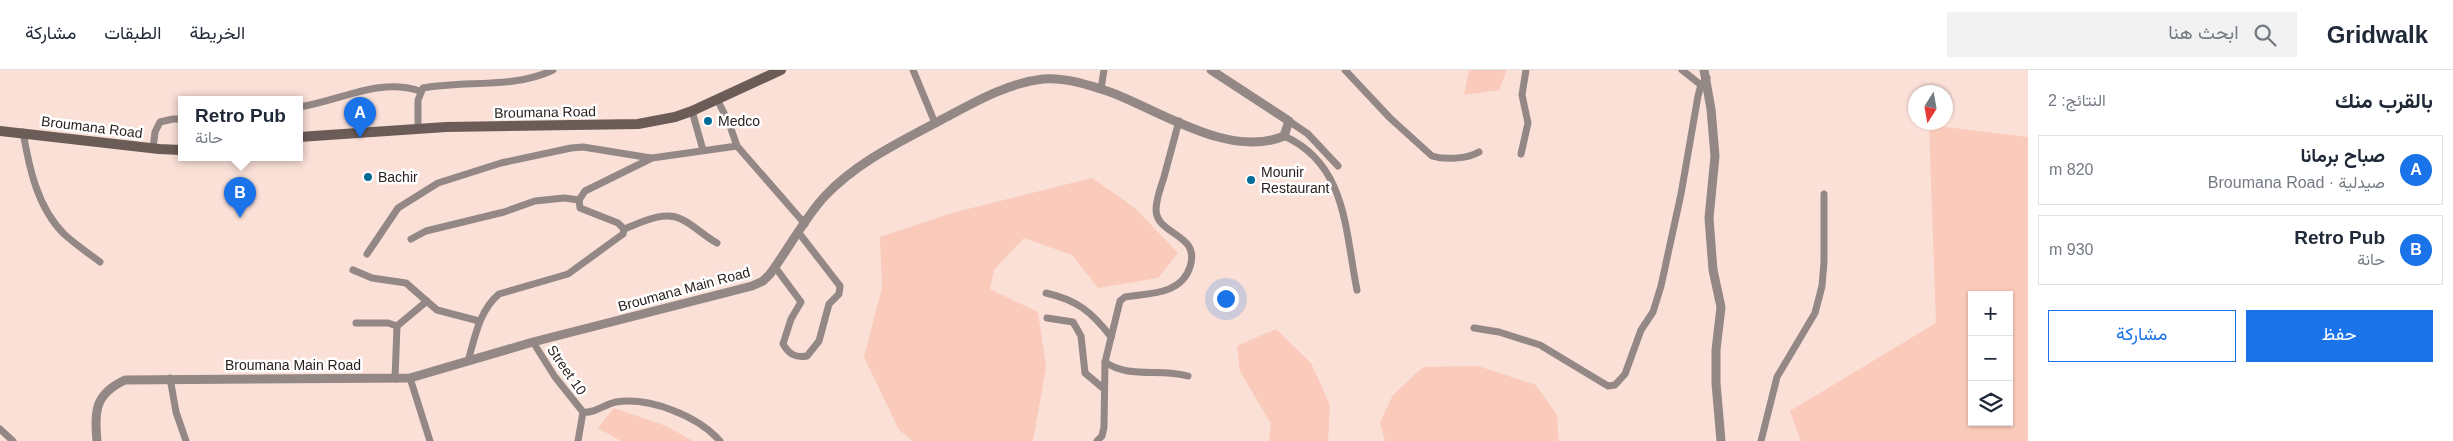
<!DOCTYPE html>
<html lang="ar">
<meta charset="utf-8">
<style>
body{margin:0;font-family:Arial,Vazirmatn,sans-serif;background:#f2f2f3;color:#1f2937;direction:rtl}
.controls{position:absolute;right:15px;bottom:15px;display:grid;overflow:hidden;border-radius:0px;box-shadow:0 1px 4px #0004}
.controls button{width:45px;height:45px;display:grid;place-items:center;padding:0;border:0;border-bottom:1px solid #e0e1e3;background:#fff;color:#1f2937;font:25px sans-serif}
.compass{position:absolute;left:1908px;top:15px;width:45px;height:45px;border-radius:50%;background:#fff;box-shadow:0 1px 4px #0004;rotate:191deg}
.you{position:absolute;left:1225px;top:228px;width:18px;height:18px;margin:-12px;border:4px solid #fff;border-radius:50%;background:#1a73e8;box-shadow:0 0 0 8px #1a73e833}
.badge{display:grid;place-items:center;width:32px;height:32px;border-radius:50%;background:#1a73e8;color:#fff;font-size:16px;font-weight:700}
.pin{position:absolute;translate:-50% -41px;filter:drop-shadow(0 1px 2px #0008)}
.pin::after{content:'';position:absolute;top:26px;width:18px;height:15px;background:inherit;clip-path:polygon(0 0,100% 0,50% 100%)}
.popup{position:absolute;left:178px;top:26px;width:125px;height:65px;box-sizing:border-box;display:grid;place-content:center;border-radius:0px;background:#fff;filter:drop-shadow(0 1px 4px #0005);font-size:16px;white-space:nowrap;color:#747a83}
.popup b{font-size:19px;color:#1f2937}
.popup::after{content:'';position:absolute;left:50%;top:100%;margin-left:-10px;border:10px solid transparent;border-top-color:#fff}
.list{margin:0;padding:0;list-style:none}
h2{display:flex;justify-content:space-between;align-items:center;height:65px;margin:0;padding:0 20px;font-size:21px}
h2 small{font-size:16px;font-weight:400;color:#747a83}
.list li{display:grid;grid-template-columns:32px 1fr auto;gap:15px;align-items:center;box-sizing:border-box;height:70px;margin:0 10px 10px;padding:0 10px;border:1px solid #e0e1e3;border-radius:0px}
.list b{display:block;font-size:19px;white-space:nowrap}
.list p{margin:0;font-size:16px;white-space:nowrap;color:#747a83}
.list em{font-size:16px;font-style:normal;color:#747a83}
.actions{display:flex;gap:10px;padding:15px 20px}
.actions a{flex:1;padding:11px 0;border:1px solid #1a73e8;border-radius:0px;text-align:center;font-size:18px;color:#1a73e8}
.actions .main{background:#1a73e8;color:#fff}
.icon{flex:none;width:28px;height:28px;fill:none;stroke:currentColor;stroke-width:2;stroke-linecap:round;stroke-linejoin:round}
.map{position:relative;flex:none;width:2028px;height:371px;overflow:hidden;direction:ltr}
header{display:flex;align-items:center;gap:30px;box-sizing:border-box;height:70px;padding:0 25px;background:#fff;border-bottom:1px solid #e0e1e3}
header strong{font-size:24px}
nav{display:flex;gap:28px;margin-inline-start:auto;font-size:18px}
.search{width:350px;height:45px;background:#f2f2f3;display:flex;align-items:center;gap:12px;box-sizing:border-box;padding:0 18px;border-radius:0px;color:#747a83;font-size:19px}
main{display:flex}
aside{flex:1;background:#fff}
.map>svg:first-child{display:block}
.green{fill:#facabb;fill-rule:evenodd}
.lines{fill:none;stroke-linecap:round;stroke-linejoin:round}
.minor{stroke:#938885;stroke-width:7}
.tertiary{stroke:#938885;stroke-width:9}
.secondary{stroke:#6b5c57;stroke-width:10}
.poi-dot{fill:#006a98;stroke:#fff;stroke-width:2}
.labels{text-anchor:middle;stroke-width:5;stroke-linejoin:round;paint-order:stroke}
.street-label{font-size:14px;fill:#2b221f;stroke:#fff}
.poi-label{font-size:14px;fill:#2b221f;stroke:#fff;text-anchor:start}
</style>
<header>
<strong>Gridwalk</strong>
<div class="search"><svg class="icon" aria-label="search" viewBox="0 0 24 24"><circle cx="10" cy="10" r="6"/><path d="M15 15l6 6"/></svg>ابحث هنا</div>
<nav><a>الخريطة</a><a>الطبقات</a><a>مشاركة</a></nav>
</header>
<main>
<aside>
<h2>بالقرب منك<small>النتائج: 2</small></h2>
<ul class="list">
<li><span class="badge">A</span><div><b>صباح برمانا</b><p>صيدلية · Broumana Road</p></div><em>820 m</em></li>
<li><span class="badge">B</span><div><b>Retro Pub</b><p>حانة</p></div><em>930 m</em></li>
</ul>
<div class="actions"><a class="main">حفظ</a><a>مشاركة</a></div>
</aside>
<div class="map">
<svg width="2028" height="371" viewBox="0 0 2028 371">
<rect width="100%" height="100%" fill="#fae0d7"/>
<g class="green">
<polygon points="1469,0 1507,0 1499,20 1464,25"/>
<path d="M1929,55L2028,67V371H1801L1790,341L1936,253ZM1972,225H2009V352H1972Z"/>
<polygon points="1092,108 1135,138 1178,183 1158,208 1098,218 1072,185 1024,168 994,200 990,219 1038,242 1046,297 1033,371 913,371 899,360 864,287 882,218 880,167 952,143"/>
<polygon points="1276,259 1311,293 1330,335 1328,371 1269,371 1271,354 1240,301 1237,276"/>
<polygon points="1478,296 1536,315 1557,345 1559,371 1385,371 1380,352 1393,325 1423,297"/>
<polygon points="614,338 666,356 693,371 621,371 598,358"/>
</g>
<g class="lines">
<g class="minor">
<polyline points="913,0 935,53"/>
<path d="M1345,0L1390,48L1432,86C1445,90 1467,89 1479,82"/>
<polyline points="1682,0 1701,15"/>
<polyline points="1101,19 1104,0"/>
<polyline points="718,31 729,53 737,76 805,154"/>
<path d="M299,37C340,31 378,7 420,21"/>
<polyline points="692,41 703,80"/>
<polyline points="1289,51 1308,64 1338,96"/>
<path d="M418,59V30L423,18C466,10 513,19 553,0"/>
<path d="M23,62C29,97 37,137 64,164C75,174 88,183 100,192"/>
<path d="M1284,66C1347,94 1345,161 1357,220"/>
<polyline points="153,79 155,62 160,52 173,49 181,49"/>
<polyline points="1521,84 1528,53 1522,25 1526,0"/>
<path d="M624,159C640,153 664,140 681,149C694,155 704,166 717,173"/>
<polyline points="411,169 426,161 504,142 535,131 564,128 579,130"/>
<polyline points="367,184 398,138 438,113 501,93 571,78 583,77 651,88"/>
<path d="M775,197L801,232L791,249L783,274C789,284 795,288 807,286L819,271L829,234L839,224L840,216L799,163"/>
<polyline points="353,200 372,208 406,213 437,240 479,251"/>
<path d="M1046,223C1077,230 1092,242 1111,267"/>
<polyline points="1047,248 1073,252 1081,266 1085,303 1104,319"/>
<polyline points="356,253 388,253 397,256 395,309"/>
<polyline points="397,256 427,231"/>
<polyline points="1474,258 1499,262 1540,275 1608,316 1615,315 1625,304 1641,260 1653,242 1661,216 1681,124 1698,26 1701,15 1707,8"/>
<path d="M533,272L555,307L583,342C594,344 605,334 616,332C650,327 698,346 720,371"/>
<path d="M468,291C475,267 479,241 499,224L568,204L623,164L624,159L618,153L580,138L579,130L585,121L652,88L737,76"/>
<path d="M1105,292C1129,309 1160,298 1188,306"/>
<polyline points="170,308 176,342 186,371"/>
<polyline points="410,308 430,371"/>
<polyline points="0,359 13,371"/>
<polyline points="578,371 583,342"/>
<path d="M1097,371L1102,366L1104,357L1105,292L1120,231L1125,227C1149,223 1181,225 1190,197C1201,163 1157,166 1156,140C1156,129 1161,117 1164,107C1169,88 1174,70 1179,51"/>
<polyline points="1761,371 1777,307 1815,243 1822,216 1824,192 1824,124"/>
</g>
<g class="tertiary">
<polyline points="1704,0 1711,39 1715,86 1709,148 1713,200 1721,237 1716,280 1716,313 1721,371"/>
<path d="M97,371C94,341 95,324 125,310L410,308L533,272L752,216L763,211L770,204C787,181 806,146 825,126C857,92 900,72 941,50C973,33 1007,13 1043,9C1065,7 1089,15 1110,22C1161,41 1230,89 1284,66L1289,51L1211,0"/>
</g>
<g class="secondary">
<polyline points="0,61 159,79 181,80"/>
<polyline points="299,67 446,57 638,54 675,47 692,41 781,0"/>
</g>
</g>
<g class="poi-dot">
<circle cx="708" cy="51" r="5"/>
<circle cx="368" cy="107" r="5"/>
<circle cx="1251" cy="110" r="5"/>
</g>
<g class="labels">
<g class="street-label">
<text transform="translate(545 42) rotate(-1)" y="5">Broumana Road</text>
<text transform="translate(92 57) rotate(7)" y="5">Broumana Road</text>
<text transform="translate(684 219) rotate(-15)" y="5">Broumana Main Road</text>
<text x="293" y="300">Broumana Main Road</text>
<text transform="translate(567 300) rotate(55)" y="5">Street 10</text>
</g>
<g class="poi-label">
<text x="718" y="56">Medco</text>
<text x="1261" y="107">Mounir<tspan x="1261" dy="16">Restaurant</tspan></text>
<text x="378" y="112">Bachir</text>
</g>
</g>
</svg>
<div class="controls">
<button>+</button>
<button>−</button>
<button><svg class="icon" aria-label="layers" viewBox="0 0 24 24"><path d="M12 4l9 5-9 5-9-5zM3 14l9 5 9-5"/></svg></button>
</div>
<svg class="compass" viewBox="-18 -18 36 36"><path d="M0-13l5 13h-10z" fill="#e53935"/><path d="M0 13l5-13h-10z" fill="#747a83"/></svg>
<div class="you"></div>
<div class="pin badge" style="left:360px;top:68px">A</div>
<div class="pin badge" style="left:240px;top:148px">B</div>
<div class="popup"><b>Retro Pub</b>حانة</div>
</div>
</main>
